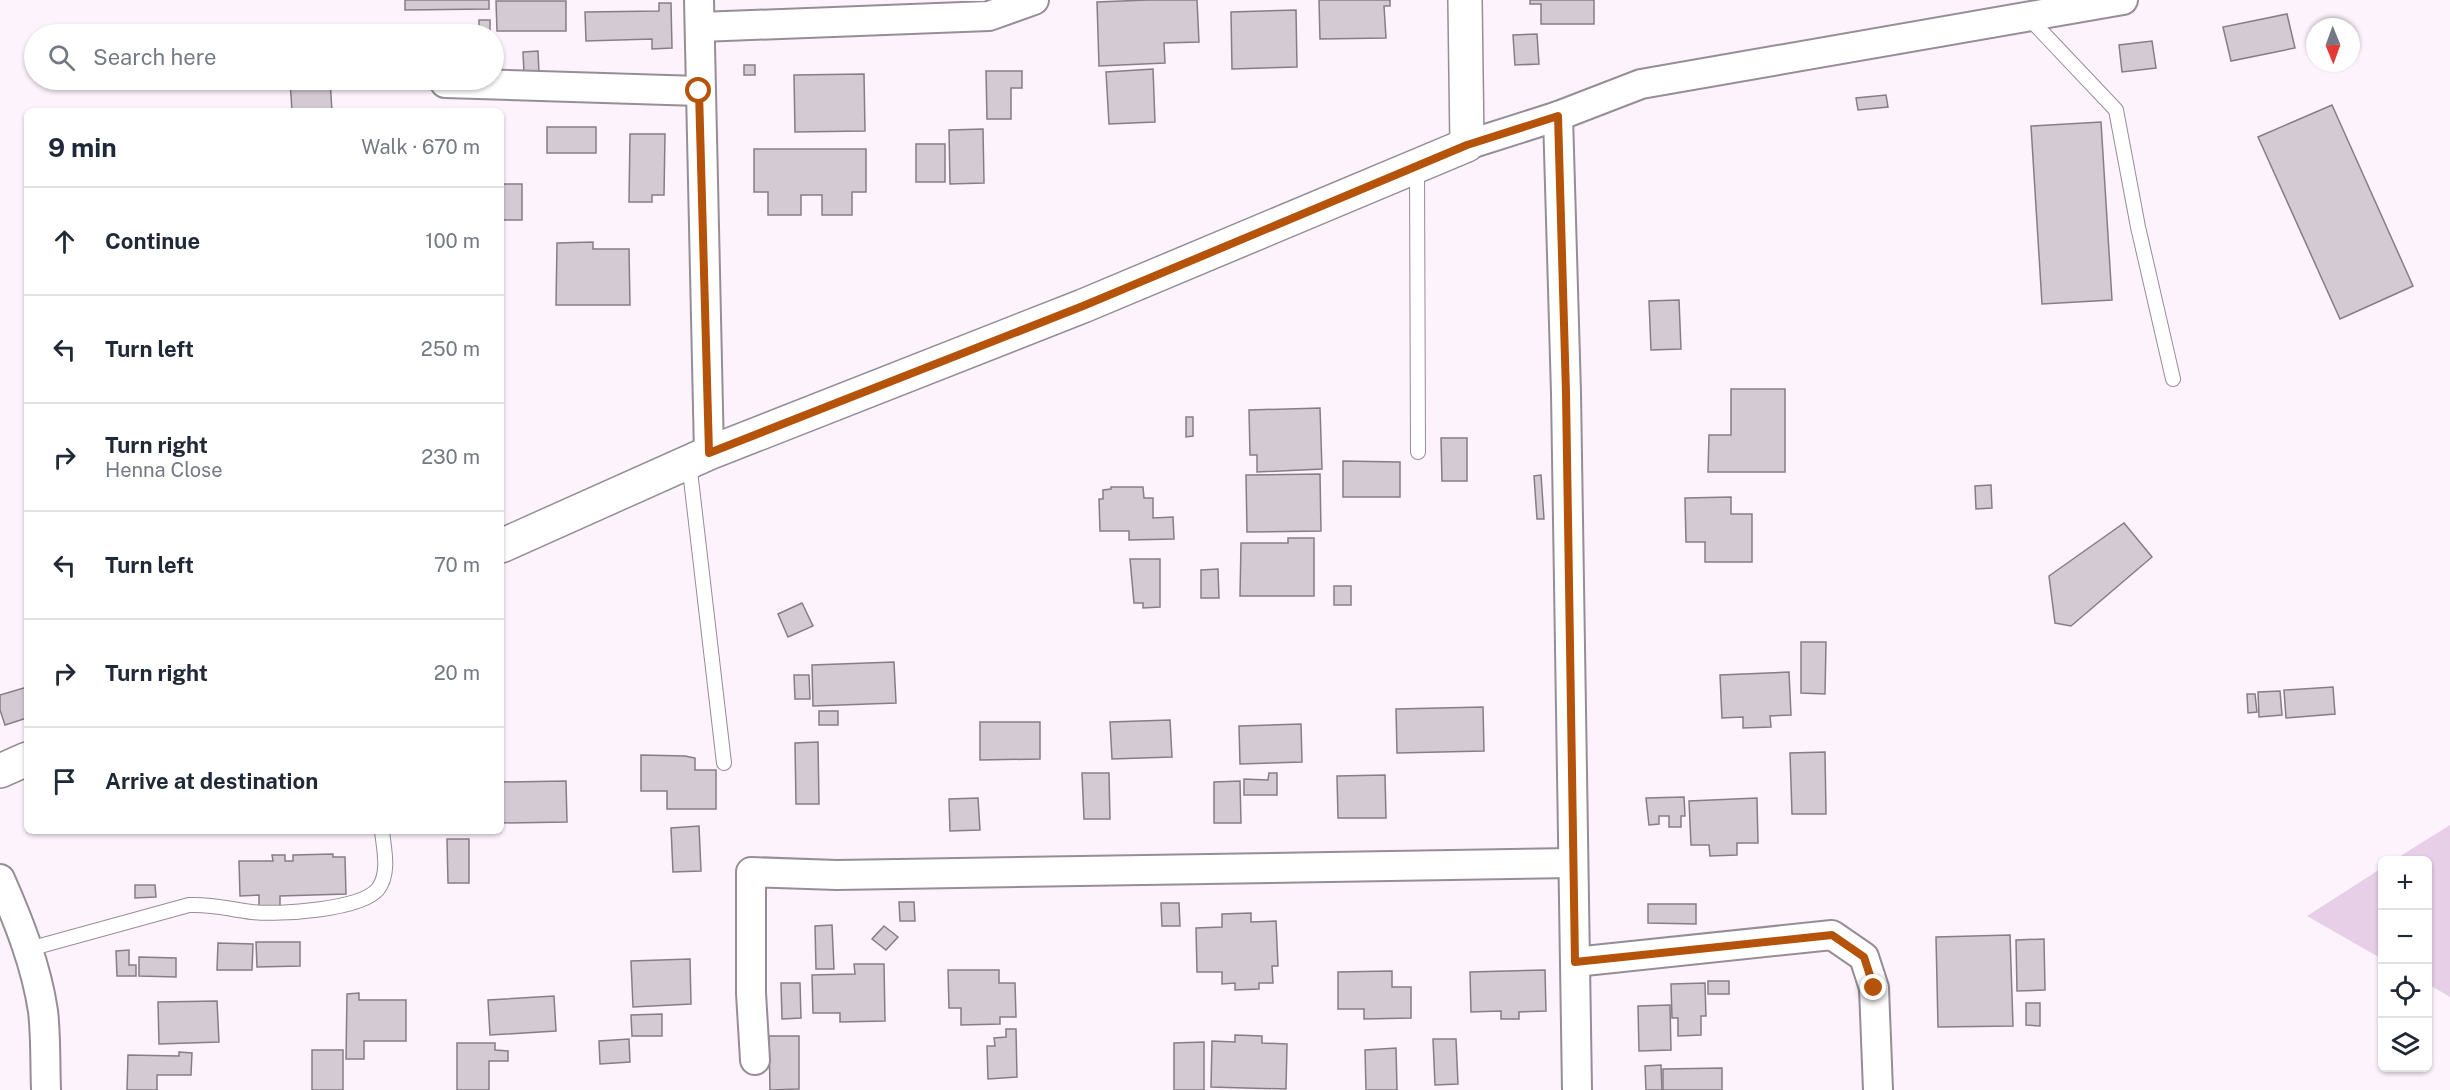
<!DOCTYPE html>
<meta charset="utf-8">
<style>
body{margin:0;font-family:"Public Sans",sans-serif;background:#f6f6f7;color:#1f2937}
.controls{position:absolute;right:18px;bottom:18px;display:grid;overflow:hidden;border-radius:9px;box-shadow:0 2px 4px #0004}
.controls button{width:54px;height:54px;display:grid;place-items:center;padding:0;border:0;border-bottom:2px solid #e0e1e3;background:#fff;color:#1f2937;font:30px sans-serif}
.compass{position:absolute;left:2306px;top:18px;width:54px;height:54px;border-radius:50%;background:#fff;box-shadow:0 2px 4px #0004;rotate:179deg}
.stop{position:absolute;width:18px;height:18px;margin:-14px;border:4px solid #b45309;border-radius:50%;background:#fff}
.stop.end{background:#b45309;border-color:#fff;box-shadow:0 2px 6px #0008}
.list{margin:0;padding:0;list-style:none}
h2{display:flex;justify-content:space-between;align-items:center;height:78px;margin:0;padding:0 24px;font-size:26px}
h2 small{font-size:20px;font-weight:400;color:#747a83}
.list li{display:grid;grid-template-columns:39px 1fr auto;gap:18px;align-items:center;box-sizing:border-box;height:108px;padding:0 24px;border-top:2px solid #e0e1e3}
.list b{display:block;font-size:22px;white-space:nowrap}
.list p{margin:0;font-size:20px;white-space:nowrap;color:#747a83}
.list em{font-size:20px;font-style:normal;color:#747a83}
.icon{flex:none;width:33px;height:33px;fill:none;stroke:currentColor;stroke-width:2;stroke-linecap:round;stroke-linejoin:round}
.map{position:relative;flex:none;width:2450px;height:1090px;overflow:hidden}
.search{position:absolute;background:#fff;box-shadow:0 2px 4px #0004;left:24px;top:24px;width:480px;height:66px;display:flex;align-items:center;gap:15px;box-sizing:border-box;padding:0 21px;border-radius:33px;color:#747a83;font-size:22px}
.panel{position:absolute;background:#fff;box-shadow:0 2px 4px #0004;left:24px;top:108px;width:480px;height:726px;border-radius:9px}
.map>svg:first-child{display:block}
.green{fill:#e7cfe7}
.building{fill:#d3cad3;stroke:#867d86;stroke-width:1.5}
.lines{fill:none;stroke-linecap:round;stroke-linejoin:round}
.service-casing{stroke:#968d96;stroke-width:16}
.minor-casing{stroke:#968d96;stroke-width:32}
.tertiary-casing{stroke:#968d96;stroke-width:36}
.service{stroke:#fff;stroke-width:14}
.minor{stroke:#fff;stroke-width:28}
.tertiary{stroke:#fff;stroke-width:33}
.route{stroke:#b45309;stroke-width:8}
</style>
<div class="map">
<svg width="2450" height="1090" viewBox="0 0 2450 1090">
<rect width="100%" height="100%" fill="#fdf3fd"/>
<g class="green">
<polygon points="2450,825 2450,997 2428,984 2428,860 2394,860"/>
<polygon points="2382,868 2382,959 2307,916"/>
</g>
<g class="building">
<polygon points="405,0 489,0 489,9 405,10"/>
<polygon points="1147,0 1197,0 1199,42 1164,43 1165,63 1099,66 1097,2"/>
<polygon points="1319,0 1390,0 1390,6 1384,6 1386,38 1320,39"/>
<polygon points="1530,0 1594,0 1594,24 1541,24 1541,4 1530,4"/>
<polygon points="496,1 566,1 566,31 497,31"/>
<polygon points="659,3 671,3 672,48 652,49 652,39 586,41 585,12 659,11"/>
<polygon points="1296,10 1297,67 1232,69 1231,12"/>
<polygon points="2287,14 2295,48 2231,61 2223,27"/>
<rect x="479" y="20" width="11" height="14"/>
<polygon points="1537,34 1539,64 1515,65 1513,35"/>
<polygon points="2152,41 2156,68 2122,72 2119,45"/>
<polygon points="538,51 539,73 524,73 523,52"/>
<rect x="744" y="65" width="11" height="10"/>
<polygon points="1153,69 1155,122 1109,124 1106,72"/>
<polygon points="986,71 1022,71 1022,88 1011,88 1011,119 987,119"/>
<polygon points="864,74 865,131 795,132 794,75"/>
<polygon points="290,80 330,80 332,111 292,111"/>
<polygon points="1886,95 1888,107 1858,110 1856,98"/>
<polygon points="2332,105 2413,286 2340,319 2258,137"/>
<polygon points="2101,122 2112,300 2042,304 2031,126"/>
<rect x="547" y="127" width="49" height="26"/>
<polygon points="983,129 984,183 950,184 949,130"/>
<polygon points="630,134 665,134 664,195 652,195 652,202 629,202"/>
<rect x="916" y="144" width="29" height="38"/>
<polygon points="754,149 866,149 866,192 852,192 852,215 822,215 822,195 801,195 801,215 768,215 768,192 754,192"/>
<rect x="501" y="184" width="21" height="36"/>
<polygon points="593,242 593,249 629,249 630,305 556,305 557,243"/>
<polygon points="1679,300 1681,349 1651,350 1649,301"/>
<polygon points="1731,389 1785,389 1785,472 1708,472 1709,435 1731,435"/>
<polygon points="1320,408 1322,469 1257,472 1257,455 1250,455 1249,410"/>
<polygon points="1186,417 1193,417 1193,436 1186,437"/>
<polygon points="1441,438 1467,438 1467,481 1442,481"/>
<polygon points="1343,461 1400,462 1400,497 1343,497"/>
<polygon points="1320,474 1321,531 1247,532 1246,475"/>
<polygon points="1541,475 1544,519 1537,519 1534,476"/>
<polygon points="1991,485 1992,508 1976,509 1975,486"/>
<polygon points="1111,487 1143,487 1144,498 1153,498 1153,518 1173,517 1174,539 1129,540 1129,531 1100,531 1099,499 1103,499 1103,490 1111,489"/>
<polygon points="1731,497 1731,514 1752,514 1752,562 1705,562 1705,542 1686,542 1685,498"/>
<polygon points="2124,523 2152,557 2071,626 2055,623 2049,576"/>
<polygon points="1288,538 1314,538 1314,596 1240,596 1241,543 1288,543"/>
<polygon points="1130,559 1160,559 1160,607 1143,608 1143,603 1134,603"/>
<polygon points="1218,569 1219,598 1201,598 1201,570"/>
<rect x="1334" y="586" width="17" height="19"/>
<polygon points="802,603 813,626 788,637 778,614"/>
<polygon points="1801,642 1826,642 1825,694 1801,693"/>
<polygon points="894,662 896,703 813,706 812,665"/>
<polygon points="1789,672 1791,715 1770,716 1771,727 1743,728 1743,717 1722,718 1720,675"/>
<polygon points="794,675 809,675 810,699 795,699"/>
<polygon points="27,687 27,718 5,725 0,710 0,695"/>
<polygon points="2333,687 2335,714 2286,718 2284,690"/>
<polygon points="2280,691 2282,715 2259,717 2258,692"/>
<polygon points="2247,694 2255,694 2257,712 2248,713"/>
<polygon points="1483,707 1484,751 1397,753 1396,709"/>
<rect x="819" y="711" width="19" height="14"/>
<polygon points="1170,720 1172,757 1112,759 1110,722"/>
<polygon points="980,722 1040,722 1040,759 980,760"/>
<polygon points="1301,724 1302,762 1240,764 1239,726"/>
<polygon points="818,742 819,804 796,804 795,743"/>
<polygon points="1825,752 1826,814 1792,814 1790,753"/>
<polygon points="641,755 685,756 695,758 695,770 716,770 716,809 667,809 667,791 641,791"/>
<polygon points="1082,773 1109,773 1110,819 1084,819"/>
<polygon points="1269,773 1277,773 1277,795 1244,795 1244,779 1268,780"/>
<polygon points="1385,775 1386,818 1338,818 1337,776"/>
<polygon points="566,781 567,822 501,823 501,782"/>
<polygon points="1240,781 1241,823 1214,823 1214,782"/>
<polygon points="1684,797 1685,816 1681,816 1681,827 1669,827 1669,816 1659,816 1659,824 1649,825 1646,798"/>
<polygon points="978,798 980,830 950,831 949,799"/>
<polygon points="1757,798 1758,843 1737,843 1737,855 1710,856 1709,845 1691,845 1689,801"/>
<polygon points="699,826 701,871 673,872 671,828"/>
<polygon points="447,839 469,839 469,883 448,883"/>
<polygon points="333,854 333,857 345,857 346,894 280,896 280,906 259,907 259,895 240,896 239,861 273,861 272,855 285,855 285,861 293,861 293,855"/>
<polygon points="135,885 155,885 156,897 135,898"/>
<polygon points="899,902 914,902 915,921 900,921"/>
<polygon points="1161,903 1179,903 1180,926 1162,926"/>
<polygon points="1648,904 1696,904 1696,924 1648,923"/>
<polygon points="1251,913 1251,922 1276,921 1278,966 1272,966 1273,983 1259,983 1259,989 1235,990 1235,983 1222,984 1222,972 1197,972 1196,928 1222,927 1222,914"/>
<polygon points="832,925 834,969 816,969 815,926"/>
<polygon points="884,926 898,937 886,950 872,939"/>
<polygon points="2010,935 2013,1026 1938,1027 1936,937"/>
<polygon points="2044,939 2045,990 2017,991 2016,940"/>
<polygon points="256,942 300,942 300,966 257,967"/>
<polygon points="218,943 253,944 252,970 217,970"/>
<polygon points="129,950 129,965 136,965 136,976 117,976 116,951"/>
<polygon points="139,957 176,958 176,977 139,976"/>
<polygon points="690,959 691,1004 633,1007 631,961"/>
<polygon points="854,964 884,964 885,1021 840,1022 840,1013 813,1013 812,975 855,974"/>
<polygon points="948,970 999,970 999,983 1015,983 1016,1017 1000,1017 1000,1024 961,1025 961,1008 949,1008"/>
<polygon points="1545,970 1546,1011 1519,1012 1519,1019 1501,1019 1501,1011 1471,1012 1470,972"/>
<polygon points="1392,971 1392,987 1411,987 1411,1018 1364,1019 1364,1009 1338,1009 1338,972"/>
<rect x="1708" y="981" width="21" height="13"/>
<polygon points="781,983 800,983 801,1018 782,1019"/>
<polygon points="1705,983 1706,1016 1701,1016 1701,1035 1678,1036 1678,1018 1672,1018 1671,984"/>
<polygon points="359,993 359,1000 406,1000 406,1041 364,1041 364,1059 346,1059 347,994"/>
<polygon points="554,996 556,1031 490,1035 488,1000"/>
<polygon points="217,1001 219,1042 159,1044 158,1002"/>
<polygon points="2026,1003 2040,1003 2040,1026 2026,1025"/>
<polygon points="1670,1005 1671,1050 1639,1051 1638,1006"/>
<polygon points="662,1014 662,1036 632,1036 631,1015"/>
<polygon points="1006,1029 1016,1029 1017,1077 988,1079 987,1046 995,1046 994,1038 1006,1037"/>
<polygon points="1235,1035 1262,1036 1262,1043 1287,1044 1286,1089 1211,1087 1212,1041 1235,1042"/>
<polygon points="769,1036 799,1036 799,1089 770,1090"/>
<polygon points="629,1039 630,1062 600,1064 599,1041"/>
<polygon points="1433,1039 1456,1039 1458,1084 1435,1085"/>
<polygon points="1204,1042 1204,1090 1174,1090 1174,1043"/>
<polygon points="457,1043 495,1043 495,1050 508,1051 508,1061 489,1061 489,1090 457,1090"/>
<polygon points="1396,1048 1397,1090 1366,1090 1365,1050"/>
<rect x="312" y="1050" width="31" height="40"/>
<polygon points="179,1052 192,1053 191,1075 157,1075 157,1090 127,1090 128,1055 179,1056"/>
<polygon points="1661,1065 1662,1090 1646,1090 1645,1066"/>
<polygon points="1722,1068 1722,1090 1663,1090 1663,1069"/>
</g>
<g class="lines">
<defs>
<g id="service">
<polyline points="2028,17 2116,110 2138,227 2173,379"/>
<polyline points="1417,167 1418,452"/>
<polyline points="689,462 724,763"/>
<path d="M29,949L189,905C216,904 227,909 252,912C278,915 361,910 378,889C390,873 384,850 382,831"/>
</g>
<g id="minor">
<polyline points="699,0 709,453"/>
<polyline points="700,27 989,16 1034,0"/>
<polyline points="445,83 699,91"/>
<polyline points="1558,116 1566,393 1577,1090"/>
<polyline points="1467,145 1558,116 1641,84 2123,0"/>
<path d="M0,879C19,922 36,965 43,1011C46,1037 45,1064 46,1090"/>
<polyline points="1575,962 1832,935 1864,957 1874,988 1878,1090"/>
<polyline points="755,1060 751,993 751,872 837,875 1573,863"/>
</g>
<g id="tertiary">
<polyline points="501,546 709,453 1083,306 1467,145 1465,0"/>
<polyline points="0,771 27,759"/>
</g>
</defs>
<use href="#service" class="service-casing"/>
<use href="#minor" class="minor-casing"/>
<use href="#tertiary" class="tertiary-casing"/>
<use href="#service" class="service"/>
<use href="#minor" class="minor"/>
<use href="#tertiary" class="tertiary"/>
</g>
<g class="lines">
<polyline class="route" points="699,91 709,453 1083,306 1467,145 1558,116 1566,393 1575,962 1832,935 1864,957 1874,988"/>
</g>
</svg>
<div class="controls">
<button>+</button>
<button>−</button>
<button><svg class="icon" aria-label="locate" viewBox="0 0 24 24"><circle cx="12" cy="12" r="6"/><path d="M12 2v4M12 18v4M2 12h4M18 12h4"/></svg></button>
<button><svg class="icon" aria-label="layers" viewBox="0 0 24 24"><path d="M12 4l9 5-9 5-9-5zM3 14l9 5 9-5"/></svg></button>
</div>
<svg class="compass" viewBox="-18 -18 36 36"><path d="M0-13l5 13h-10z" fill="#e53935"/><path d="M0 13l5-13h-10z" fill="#747a83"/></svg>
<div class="stop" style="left:699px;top:91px"></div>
<div class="stop end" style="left:1874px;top:988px"></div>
<div class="search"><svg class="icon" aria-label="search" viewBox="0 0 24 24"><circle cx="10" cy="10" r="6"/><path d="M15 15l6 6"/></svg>Search here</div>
<section class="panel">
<h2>9 min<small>Walk · 670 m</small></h2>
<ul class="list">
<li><svg class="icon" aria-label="ahead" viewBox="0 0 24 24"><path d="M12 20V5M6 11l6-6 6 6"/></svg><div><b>Continue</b></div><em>100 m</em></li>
<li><svg class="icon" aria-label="left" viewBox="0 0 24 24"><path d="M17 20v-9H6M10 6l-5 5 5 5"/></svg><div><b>Turn left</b></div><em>250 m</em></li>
<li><svg class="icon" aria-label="right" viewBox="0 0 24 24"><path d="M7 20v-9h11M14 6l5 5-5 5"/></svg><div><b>Turn right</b><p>Henna Close</p></div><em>230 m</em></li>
<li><svg class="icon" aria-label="left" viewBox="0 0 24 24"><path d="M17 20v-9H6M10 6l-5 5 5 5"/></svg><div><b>Turn left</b></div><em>70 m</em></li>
<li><svg class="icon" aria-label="right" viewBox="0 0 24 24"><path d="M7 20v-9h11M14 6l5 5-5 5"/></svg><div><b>Turn right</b></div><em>20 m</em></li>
<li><svg class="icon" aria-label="arrive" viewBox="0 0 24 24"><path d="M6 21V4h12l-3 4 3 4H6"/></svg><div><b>Arrive at destination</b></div></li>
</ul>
</section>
</div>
